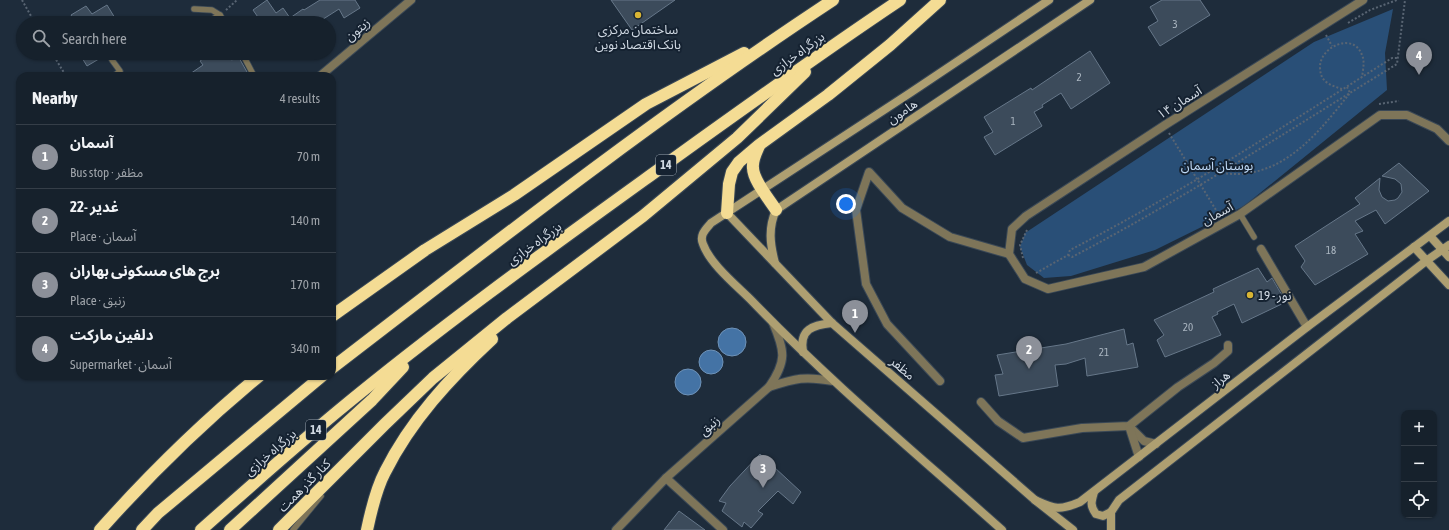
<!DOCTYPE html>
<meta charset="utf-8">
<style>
body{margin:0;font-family:"Asap Condensed","Noto Sans Arabic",sans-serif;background:#1f2934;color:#f1f3f6}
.controls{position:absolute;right:12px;bottom:12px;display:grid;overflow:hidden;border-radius:8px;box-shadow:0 1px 3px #0004}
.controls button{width:36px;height:36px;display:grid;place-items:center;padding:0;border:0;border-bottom:1px solid #353e48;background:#16212c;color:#f1f3f6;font:20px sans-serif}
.you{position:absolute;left:846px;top:204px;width:14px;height:14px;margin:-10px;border:3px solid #fff;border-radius:50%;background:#1a73e8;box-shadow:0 0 0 6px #1a73e833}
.badge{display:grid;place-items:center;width:26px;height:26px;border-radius:50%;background:#8c9099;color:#fff;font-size:13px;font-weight:700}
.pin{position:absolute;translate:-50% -33px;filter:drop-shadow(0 1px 2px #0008)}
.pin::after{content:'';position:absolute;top:21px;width:14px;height:12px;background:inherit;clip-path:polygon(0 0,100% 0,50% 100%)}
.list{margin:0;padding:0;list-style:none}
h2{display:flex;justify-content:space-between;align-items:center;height:52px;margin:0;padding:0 16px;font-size:17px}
h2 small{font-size:13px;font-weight:400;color:#9ea3a9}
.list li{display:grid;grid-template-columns:26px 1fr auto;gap:12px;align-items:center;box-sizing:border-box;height:64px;padding:0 16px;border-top:1px solid #353e48}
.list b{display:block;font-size:15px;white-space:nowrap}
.list p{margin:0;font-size:13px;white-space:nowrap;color:#9ea3a9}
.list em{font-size:13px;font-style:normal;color:#9ea3a9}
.icon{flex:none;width:22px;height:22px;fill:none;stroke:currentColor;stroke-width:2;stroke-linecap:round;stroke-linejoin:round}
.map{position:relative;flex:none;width:1449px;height:530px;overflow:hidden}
.search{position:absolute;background:#16212c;box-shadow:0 1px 3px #0004;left:16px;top:16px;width:320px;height:44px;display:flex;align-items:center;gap:10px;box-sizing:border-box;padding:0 14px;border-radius:22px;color:#9ea3a9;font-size:15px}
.panel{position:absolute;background:#16212c;box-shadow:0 1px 3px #0004;left:16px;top:72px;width:320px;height:308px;border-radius:12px}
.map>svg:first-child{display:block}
.green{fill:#294f77}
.water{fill:#4473a5;stroke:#6e92b8}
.building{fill:#3c4b5b;stroke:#667789}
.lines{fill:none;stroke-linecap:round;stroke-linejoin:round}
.lane-casing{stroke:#3a4856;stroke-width:7}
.street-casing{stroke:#3a4856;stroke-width:10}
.secondary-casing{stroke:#3a4856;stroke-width:10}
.highway-casing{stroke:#3a4856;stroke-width:14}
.path{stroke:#596573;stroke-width:2;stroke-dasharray:2 2;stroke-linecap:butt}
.lane{stroke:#7e7559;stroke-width:5.5}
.street{stroke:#7e7559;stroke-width:8}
.secondary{stroke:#ae9f71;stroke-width:8}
.highway{stroke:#f4dc94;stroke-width:12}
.poi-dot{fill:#d8b434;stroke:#152231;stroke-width:1.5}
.labels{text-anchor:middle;stroke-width:4;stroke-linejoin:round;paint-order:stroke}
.number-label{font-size:11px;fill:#abb6c1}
.shield{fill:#152231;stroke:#98a2ae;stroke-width:1}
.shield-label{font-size:12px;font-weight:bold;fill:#d0d9e3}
.street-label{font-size:13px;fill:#d0d9e3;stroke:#152231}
.poi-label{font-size:13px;fill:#d0d9e3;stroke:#152231}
.park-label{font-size:13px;fill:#bfd9f6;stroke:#152231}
</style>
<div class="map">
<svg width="1449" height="530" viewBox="0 0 1449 530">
<rect width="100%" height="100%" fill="#1e2c3b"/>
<polygon class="green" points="1393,9 1385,53 1387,90 1244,206 1155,250 1071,276 1044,278 1027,265 1020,247 1025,233 1314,42"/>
<g class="water">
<circle cx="732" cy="342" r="14"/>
<circle cx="711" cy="362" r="12"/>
<circle cx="688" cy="382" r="13"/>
</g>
<g class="building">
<polygon points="267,0 276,13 283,8 290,18 303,9 304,10 320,0 355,0 360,8 344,18 339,9 317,23 262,23 253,10"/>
<polygon points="611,0 675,0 632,30"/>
<polygon points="1162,0 1200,0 1210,15 1160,46 1148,27 1158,21 1150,7"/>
<polygon points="107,5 118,23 76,23 71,15 86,6 92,14"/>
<polygon points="1090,51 1110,83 1071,109 1061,93 1042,105 1043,107 1034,112 1042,126 995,155 984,137 993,132 984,117 1031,88 1032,90"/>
<polygon points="79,53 109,53 87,66"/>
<polygon points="212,53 221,53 223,56 232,60 238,56 247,72 241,76 187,76 203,65 200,61"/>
<polygon points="1399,163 1429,191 1385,224 1376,210 1355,221 1363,231 1355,234 1368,254 1315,285 1301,267 1305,261 1295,246 1360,204 1355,198 1380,178 1379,190 1382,197 1388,201 1395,200 1398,198 1402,192 1401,184 1395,179 1382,176"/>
<polygon points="1258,268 1267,282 1272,278 1286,302 1242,323 1234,304 1217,312 1218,314 1212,317 1221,335 1165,357 1157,340 1164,335 1154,320 1214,292 1213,289"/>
<polygon points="1124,329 1127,345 1133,343 1138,367 1087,376 1085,358 1066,364 1055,365 1058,386 999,396 995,375 1003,374 997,355 1066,344"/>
<polygon points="760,454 801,492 793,504 778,491 758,511 763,514 751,528 744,522 742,527 722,511 726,503 719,501 730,486"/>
<polygon points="679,511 705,530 664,530"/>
</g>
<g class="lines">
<defs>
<g id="lane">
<polyline points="194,9 212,10 220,15"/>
<polyline points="206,23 220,15 225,23"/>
<polyline points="242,53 254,76"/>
<polyline points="112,60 120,71 114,76"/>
<polyline points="1240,214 1254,237"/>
<polyline points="293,530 321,496"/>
</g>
<g id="street">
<polyline points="1363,0 1165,125 1026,216 1012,229 1009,254 1025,279 1048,289 1144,267 1240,214 1380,115 1407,115 1437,129 1449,141"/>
<polyline points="320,76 411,0"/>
<polyline points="1261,249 1307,327"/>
<polyline points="940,381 887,324 866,284 856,210 869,172 902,208 950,237 1009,254"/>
<path d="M769,387C796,378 805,376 833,381"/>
<polyline points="981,402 998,421 1023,438 1082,428 1129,426 1178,387 1214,363 1228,351 1228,345"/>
<polyline points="1129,426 1144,441 1156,444"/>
<polyline points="1130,429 1139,457"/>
<polyline points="666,478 723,530"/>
<path d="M616,530L666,478L769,387C787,361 785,351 773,323"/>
</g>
<g id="secondary">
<polyline points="727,213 832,323 1035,500 1073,530"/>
<polyline points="1430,236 1449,257"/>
<polyline points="1414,247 1449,285"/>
<path d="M775,263C770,244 768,228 776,210L1090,0"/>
<path d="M803,352C799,329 813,325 832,323"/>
<path d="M1094,492C1091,502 1090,506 1096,514L1103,516L1111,512"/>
<path d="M1035,500C1055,509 1059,511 1080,502L1307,327L1449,221"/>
<path d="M1002,530C918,455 830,382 752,301C736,285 710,264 703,244C699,235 706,229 711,223L910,93L1049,0"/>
<polyline points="1111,530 1111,512 1119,500 1426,261 1449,245"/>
</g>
<g id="highway">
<path d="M759,146C756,153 752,160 753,168C753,180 769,199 776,210"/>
<polyline points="727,213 729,184 732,172 739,162 759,145 828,95 890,45 940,0"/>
<polyline points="332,316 425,250 514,195 646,104 744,53"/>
<path d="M332,368C496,242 660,114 833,0"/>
<path d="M100,530C149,475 202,423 259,376"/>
<polyline points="142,530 158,513 322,376"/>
<path d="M201,530C246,490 291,450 338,411C436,330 540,255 644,180C729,119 813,58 900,0"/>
<polyline points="230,530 372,400 403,367"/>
<polyline points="279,530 385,424 433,378 507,318 643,216 737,138 805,72"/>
<path d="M367,530C371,511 376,489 385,472C411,420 450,378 492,339"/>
</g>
</defs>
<use href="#lane" class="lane-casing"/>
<use href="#street" class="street-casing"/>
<use href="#secondary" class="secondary-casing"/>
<use href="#highway" class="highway-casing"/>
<g class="path">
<polyline points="22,0 35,23"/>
<polyline points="226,10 237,0"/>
<polyline points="1348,23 1370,10 1397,0"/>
<polyline points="1326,35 1332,46"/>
<polyline points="52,53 66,76"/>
<path d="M1342,89C1336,87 1329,85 1325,81C1321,77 1320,72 1320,66C1321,46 1354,32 1362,55C1365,61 1363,70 1362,77"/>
<polyline points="1379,104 1399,101"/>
<polyline points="1169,133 1219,215"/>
<path d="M1222,173C1228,174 1234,174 1240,174C1290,171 1322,128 1350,93L1347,87"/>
<path d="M1068,255L1072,257C1185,198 1289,130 1397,64L1405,0"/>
<polyline points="1023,258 1020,245 1027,230"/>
<path d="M1036,273L1068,255L1070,250C1181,193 1286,125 1392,58H1398"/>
</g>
<use href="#lane" class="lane"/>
<use href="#street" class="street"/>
<use href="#secondary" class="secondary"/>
<use href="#highway" class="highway"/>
</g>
<g class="poi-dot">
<circle cx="638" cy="15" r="4"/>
<circle cx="1250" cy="295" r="4"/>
</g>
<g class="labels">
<g class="number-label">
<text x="1175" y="28">3</text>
<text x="1079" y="81">2</text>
<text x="1013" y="125">1</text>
<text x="1331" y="254">18</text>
<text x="1188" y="331">20</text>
<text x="1104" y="356">21</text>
</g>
<g class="shield">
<rect x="656" y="155" width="20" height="20" rx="3"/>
<rect x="306" y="420" width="20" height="20" rx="3"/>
</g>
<g class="shield-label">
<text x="666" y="169">14</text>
<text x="316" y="434">14</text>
</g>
<g class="street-label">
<text transform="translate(357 29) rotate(-40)" y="5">زیتون</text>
<text transform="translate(797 53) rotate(-36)" y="5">بزرگراه خرازی</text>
<text transform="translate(1179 102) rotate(-32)" y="5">آسمان ۱۴</text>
<text transform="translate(902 111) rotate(-34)" y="5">هامون</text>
<text transform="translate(1217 213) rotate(-29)" y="5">آسمان</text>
<text transform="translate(534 243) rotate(-36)" y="5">بزرگراه خرازی</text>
<text transform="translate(903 368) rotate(41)" y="5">مظفر</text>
<text transform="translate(1220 379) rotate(-38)" y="5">هراز</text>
<text transform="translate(709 425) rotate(-41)" y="5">زنبق</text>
<text transform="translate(270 452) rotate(-41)" y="5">بزرگراه خرازی</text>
<text transform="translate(304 485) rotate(-45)" y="5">کنار گذر همت</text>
</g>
<g class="poi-label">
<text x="638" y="34">ساختمان مرکزی<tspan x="638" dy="15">بانک اقتصاد نوین</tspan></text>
<text x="1258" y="300" text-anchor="start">19 - نور</text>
</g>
<g class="park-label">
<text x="1217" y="170">بوستان آسمان</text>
</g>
</g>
</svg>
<div class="controls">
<button>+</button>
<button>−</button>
<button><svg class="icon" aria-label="locate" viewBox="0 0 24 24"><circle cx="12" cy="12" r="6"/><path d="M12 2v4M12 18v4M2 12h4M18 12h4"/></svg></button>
</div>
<div class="you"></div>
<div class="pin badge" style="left:855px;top:333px">1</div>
<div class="pin badge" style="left:1029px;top:369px">2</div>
<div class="pin badge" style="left:763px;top:488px">3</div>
<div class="pin badge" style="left:1419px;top:75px">4</div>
<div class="search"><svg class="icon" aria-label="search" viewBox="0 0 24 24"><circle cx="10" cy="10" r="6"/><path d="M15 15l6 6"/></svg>Search here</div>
<section class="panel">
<h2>Nearby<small>4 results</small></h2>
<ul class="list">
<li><span class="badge">1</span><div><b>آسمان</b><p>Bus stop · مظفر</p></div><em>70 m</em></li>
<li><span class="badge">2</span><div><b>22- غدیر</b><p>Place · آسمان</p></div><em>140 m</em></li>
<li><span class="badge">3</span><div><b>برج های مسکونی بهاران</b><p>Place · زنبق</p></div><em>170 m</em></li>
<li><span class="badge">4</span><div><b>دلفین مارکت</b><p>Supermarket · آسمان</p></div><em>340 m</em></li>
</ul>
</section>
</div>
